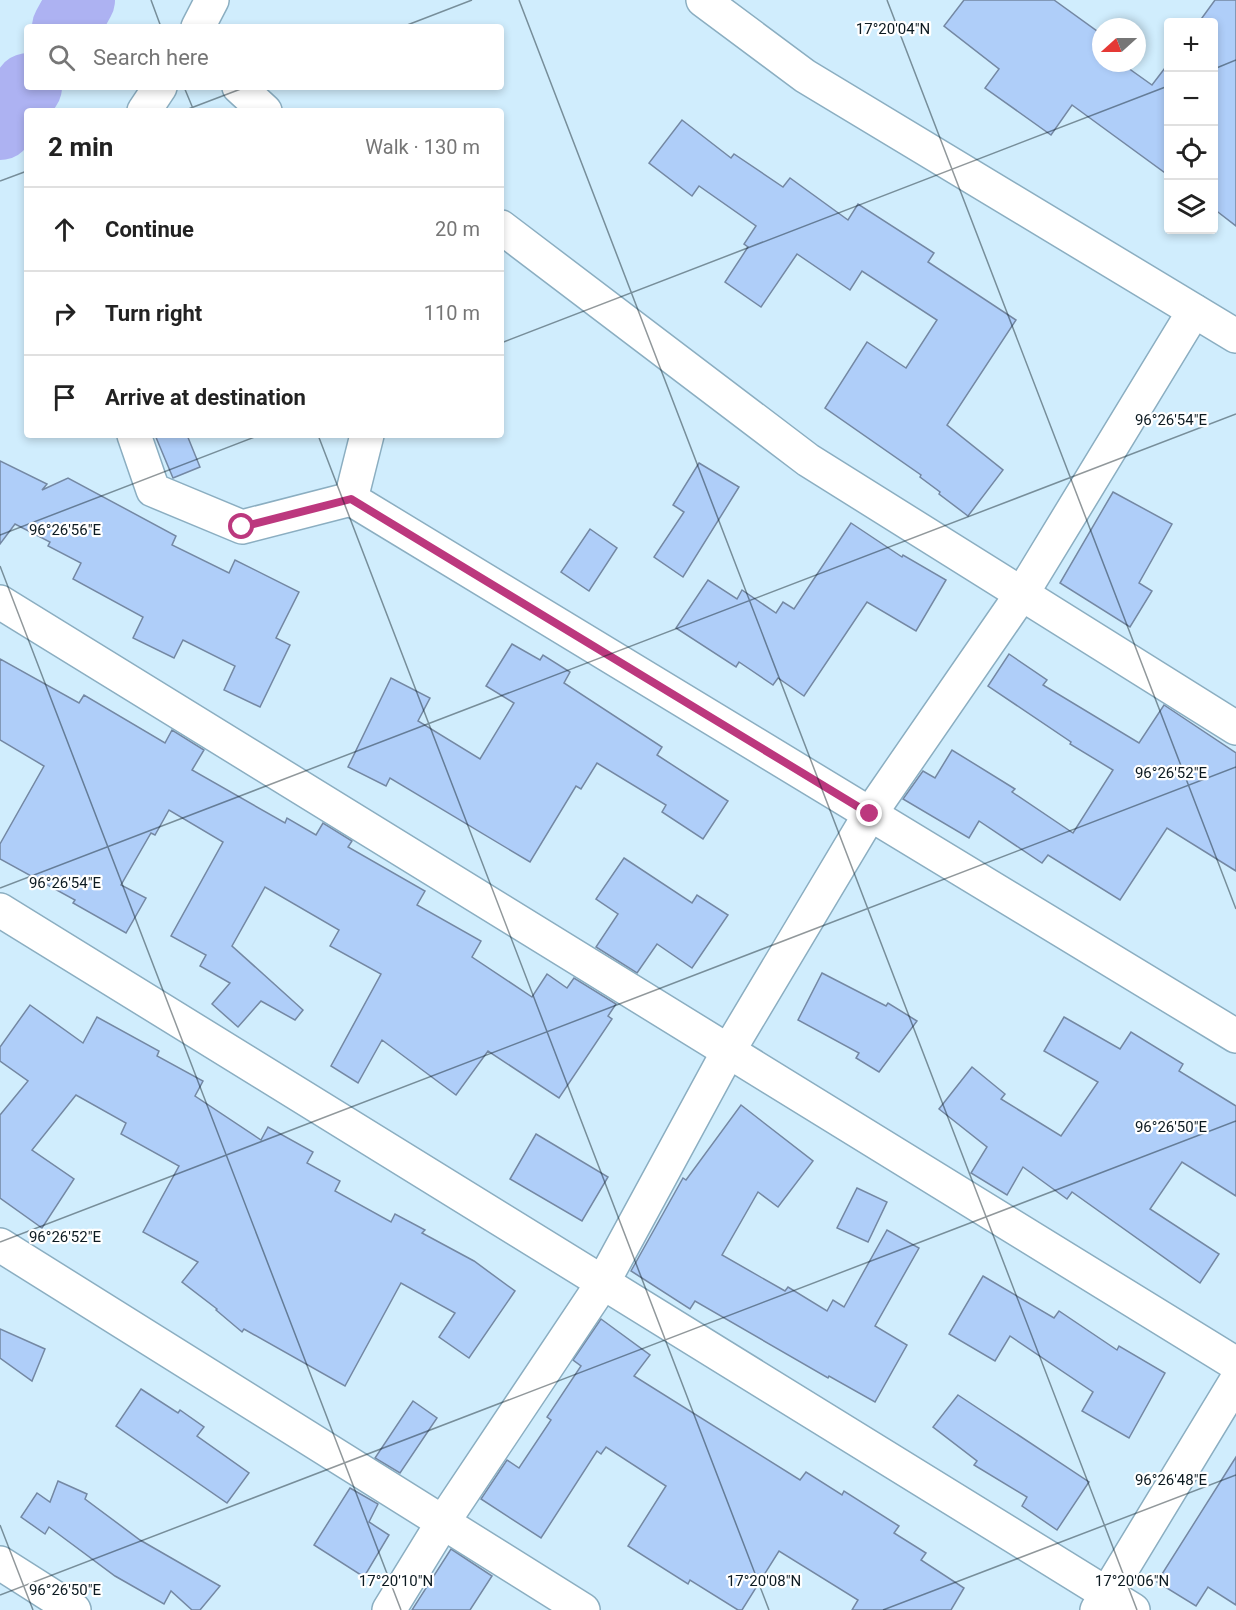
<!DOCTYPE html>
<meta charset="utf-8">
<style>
body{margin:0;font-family:Roboto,sans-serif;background:#f2f2f2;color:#222}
.controls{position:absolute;right:18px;top:18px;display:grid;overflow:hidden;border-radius:6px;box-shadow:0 3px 9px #0003}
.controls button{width:54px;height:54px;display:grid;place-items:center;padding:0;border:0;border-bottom:2px solid #e0e0e0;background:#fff;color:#222;font:30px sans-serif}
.compass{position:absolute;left:1092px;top:18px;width:54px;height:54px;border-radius:50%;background:#fff;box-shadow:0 3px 9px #0003;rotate:249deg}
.stop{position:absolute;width:18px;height:18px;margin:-14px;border:4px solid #bc387e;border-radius:50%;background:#fff}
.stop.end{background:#bc387e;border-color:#fff;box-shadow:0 2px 6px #0008}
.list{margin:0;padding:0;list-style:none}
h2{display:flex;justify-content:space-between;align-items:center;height:78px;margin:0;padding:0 24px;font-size:26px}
h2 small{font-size:20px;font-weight:400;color:#767676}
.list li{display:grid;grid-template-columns:39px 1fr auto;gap:18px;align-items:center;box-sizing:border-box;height:84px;padding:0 24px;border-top:2px solid #e0e0e0}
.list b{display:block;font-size:22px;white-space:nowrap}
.list em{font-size:20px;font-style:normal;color:#767676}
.icon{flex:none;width:33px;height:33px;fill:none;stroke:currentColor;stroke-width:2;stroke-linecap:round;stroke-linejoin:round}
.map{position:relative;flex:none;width:1236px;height:1610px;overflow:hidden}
.search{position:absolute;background:#fff;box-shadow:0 3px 9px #0003;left:24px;top:24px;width:480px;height:66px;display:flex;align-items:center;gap:15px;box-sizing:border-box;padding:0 21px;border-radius:6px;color:#767676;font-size:22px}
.panel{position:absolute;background:#fff;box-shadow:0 3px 9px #0003;left:24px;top:108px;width:480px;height:330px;border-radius:6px}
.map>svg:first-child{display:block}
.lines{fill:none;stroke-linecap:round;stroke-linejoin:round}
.river{stroke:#adb2f2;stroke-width:68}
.building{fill:#afcef9;stroke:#7488a3;stroke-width:1.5}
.minor-casing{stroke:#8baec1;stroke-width:36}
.major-casing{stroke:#8baec1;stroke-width:36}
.minor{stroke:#fff;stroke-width:33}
.major{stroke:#fff;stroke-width:33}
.route{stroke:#bc387e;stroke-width:8}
.ticks{fill:none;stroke:#0c1a21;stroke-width:1.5;stroke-opacity:0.45}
.ticks-label{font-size:15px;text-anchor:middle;fill:#0c1a21;stroke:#fff;stroke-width:4.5;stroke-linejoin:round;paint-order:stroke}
</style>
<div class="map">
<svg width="1236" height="1610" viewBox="0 0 1236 1610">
<rect width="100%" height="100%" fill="#d0edfd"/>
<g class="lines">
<g class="river">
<polyline points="66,27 81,0"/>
<polyline points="0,126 28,87"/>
</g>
</g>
<g class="building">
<polygon points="964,0 1054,0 1101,34 1101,63 1121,63 1152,85 1168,64 1168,175 1072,105 1051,135 985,88 999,69 944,26"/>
<polygon points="1215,0 1236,0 1236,226 1214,209 1214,22 1199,22"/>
<polygon points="682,120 731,158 734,154 783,187 790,178 848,220 858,204 934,253 928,262 1016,320 947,425 1003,470 968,516 939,494 940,492 920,477 921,475 825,408 867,342 906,368 937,320 862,271 850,290 797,254 761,307 725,282 748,247 744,244 756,226 699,186 692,196 649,163"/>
<polygon points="155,435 187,435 200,467 173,478"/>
<polygon points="0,461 47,484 42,490 68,478 176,536 172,545 229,573 235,560 299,592 276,638 290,645 260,707 224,690 235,666 183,640 174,658 133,638 143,617 73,579 81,563 48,546 50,542 15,524 0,544"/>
<polygon points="699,463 739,487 683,577 654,557 684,512 673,505"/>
<polygon points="1113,492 1172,524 1139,583 1152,591 1130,627 1060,583"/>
<polygon points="851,523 902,557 903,555 946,580 916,631 867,602 804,696 778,678 773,685 739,662 736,667 676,628 708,580 737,599 742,590 776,613 783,602 794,609"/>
<polygon points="590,529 617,548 589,591 561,572"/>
<polygon points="512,644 540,660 543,655 570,672 564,683 662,747 657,755 728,801 703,839 662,812 666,805 597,763 581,789 576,786 530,862 390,778 386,786 348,767 391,678 430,698 418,721 480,759 514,703 486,686"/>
<polygon points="1009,654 1047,680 1043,685 1139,743 1164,705 1236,753 1236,871 1167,828 1120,900 1048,855 1042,863 979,821 969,838 903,799 923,771 935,778 952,750 1015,789 1012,792 1073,833 1113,770 1070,744 1071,742 988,686"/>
<polygon points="0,659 79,703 84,695 165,743 172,730 204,750 192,770 285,823 287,818 316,835 323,823 352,841 348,847 425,891 417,905 481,941 472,957 532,997 547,974 567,988 574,978 616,1004 608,1016 612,1019 559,1098 488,1051 456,1095 382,1040 358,1083 331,1066 381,974 330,946 339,930 265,887 232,946 303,1010 295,1020 261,1001 238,1027 212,1004 230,983 200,966 206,955 171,936 223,842 169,810 155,835 151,833 121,885 146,898 126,933 73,903 75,900 0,859 0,844 44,766 0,740"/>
<polygon points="624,858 692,903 697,895 728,915 692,968 657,944 637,973 596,947 618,914 596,899"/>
<polygon points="822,973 886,1006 888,1003 917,1021 879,1072 856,1058 859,1053 798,1020"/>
<polygon points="30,1005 83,1043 97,1017 159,1051 157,1056 203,1081 195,1096 261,1140 268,1127 313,1152 307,1163 340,1181 335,1191 391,1222 395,1214 425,1230 422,1233 474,1261 515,1291 469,1358 439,1337 455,1313 401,1283 345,1386 244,1329 242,1332 216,1310 217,1309 182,1282 198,1262 143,1232 179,1166 121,1134 126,1123 76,1095 32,1150 74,1179 42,1228 0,1198 0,1115 28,1081 0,1061 0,1047"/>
<polygon points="1064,1017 1120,1049 1131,1032 1183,1064 1179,1071 1236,1106 1236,1196 1182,1162 1150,1209 1219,1254 1200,1283 1072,1192 1067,1199 1023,1167 1007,1195 971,1173 987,1147 939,1109 972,1067 1005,1094 1001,1099 1061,1136 1098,1082 1044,1051"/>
<polygon points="741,1105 813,1161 778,1207 758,1192 722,1255 785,1291 788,1287 827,1311 833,1300 844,1307 887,1230 919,1248 875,1326 907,1345 875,1402 829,1376 828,1378 695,1301 690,1309 631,1271 683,1178 686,1180"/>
<polygon points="536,1134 608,1177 582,1221 510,1179"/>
<polygon points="857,1188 887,1202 868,1242 837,1228"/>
<polygon points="983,1276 1054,1318 1059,1311 1117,1350 1119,1346 1165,1373 1129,1438 1082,1411 1093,1392 1010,1336 995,1361 949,1334"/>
<polygon points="601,1319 650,1355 634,1376 800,1480 806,1472 842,1495 844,1491 899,1526 894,1533 926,1553 921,1560 964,1588 951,1610 852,1610 858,1600 779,1551 742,1610 738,1610 690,1580 688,1584 628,1546 666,1486 606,1447 601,1454 597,1451 541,1538 481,1499 507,1460 519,1468 551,1420 547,1417 581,1366 573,1360"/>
<polygon points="0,1329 45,1349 32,1381 0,1358"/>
<polygon points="141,1389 178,1413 180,1410 204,1427 197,1436 249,1473 227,1503 116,1426"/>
<polygon points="958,1395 1089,1482 1057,1530 1022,1506 1027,1497 974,1465 977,1461 933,1427"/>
<polygon points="413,1401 437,1418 400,1473 375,1458"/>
<polygon points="1236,1457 1236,1605 1208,1587 1196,1606 1157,1582"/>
<polygon points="58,1481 87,1494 85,1499 140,1540 220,1586 200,1610 192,1610 171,1591 164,1604 115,1576 49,1527 45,1534 21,1517 37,1493 50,1502"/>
<polygon points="350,1488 378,1504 369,1522 389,1535 364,1577 314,1545"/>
<polygon points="451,1549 492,1576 470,1610 412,1610"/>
</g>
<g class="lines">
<defs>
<g id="minor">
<polyline points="198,27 212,0"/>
<polyline points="239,87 265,111"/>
<polyline points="144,111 160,87"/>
<polyline points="501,227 808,460 1236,728"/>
<polyline points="134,435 153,490 242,527 351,499"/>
<polyline points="367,435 351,499 1236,1036"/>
<polyline points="0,602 1236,1364"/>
<polyline points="0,910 1133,1610"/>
<polyline points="0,1245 583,1610"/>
<polyline points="0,1563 74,1610"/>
<polyline points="389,1610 443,1522 602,1284 729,1050 870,814 1023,592 1194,311"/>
<polyline points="1097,1610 1236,1381"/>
</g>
<polyline id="major" points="703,0 805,76 1236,336"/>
</defs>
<use href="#minor" class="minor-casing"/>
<use href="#major" class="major-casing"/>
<use href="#minor" class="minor"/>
<use href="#major" class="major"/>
</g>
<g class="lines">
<polyline class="route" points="242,527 351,499 870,814"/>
</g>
<path class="ticks" d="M151,0L161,27M519,0L1137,1610M887,0L1236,909M402,27L472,0M1214,69L1236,60M184,87L194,111M183,111L246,87M0,181L27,171M501,343L1168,86M318,435L769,1610M0,535L260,435M0,566L401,1610M0,888L1236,414M0,1242L1236,767M0,1525L33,1610M0,1595L1236,1121M883,1610L1236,1475"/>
<g class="ticks-label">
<text x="893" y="34">17°20'04"N</text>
<text x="1171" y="425">96°26'54"E</text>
<text x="65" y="535">96°26'56"E</text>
<text x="1171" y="778">96°26'52"E</text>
<text x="65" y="888">96°26'54"E</text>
<text x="1171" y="1132">96°26'50"E</text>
<text x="65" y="1242">96°26'52"E</text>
<text x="1171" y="1485">96°26'48"E</text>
<text x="396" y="1586">17°20'10"N</text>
<text x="764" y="1586">17°20'08"N</text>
<text x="1132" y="1586">17°20'06"N</text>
<text x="65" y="1595">96°26'50"E</text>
</g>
</svg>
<div class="controls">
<button>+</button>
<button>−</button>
<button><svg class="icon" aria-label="locate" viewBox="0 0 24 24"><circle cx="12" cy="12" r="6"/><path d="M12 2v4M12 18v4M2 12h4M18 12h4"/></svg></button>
<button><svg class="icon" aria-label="layers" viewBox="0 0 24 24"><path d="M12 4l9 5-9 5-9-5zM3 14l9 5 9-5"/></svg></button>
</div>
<svg class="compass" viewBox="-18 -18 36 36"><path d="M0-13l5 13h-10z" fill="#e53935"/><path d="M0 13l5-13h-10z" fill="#767676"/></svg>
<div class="stop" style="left:242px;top:527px"></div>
<div class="stop end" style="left:870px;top:814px"></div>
<div class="search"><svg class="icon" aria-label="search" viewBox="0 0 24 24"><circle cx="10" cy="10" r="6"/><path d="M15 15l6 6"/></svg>Search here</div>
<section class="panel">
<h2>2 min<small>Walk · 130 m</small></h2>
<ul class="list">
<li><svg class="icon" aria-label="ahead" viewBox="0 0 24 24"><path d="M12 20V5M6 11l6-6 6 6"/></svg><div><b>Continue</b></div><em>20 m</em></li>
<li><svg class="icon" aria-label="right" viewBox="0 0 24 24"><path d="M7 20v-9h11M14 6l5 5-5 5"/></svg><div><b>Turn right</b></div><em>110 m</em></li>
<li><svg class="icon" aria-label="arrive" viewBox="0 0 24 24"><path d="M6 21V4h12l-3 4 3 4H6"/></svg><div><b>Arrive at destination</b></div></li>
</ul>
</section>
</div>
